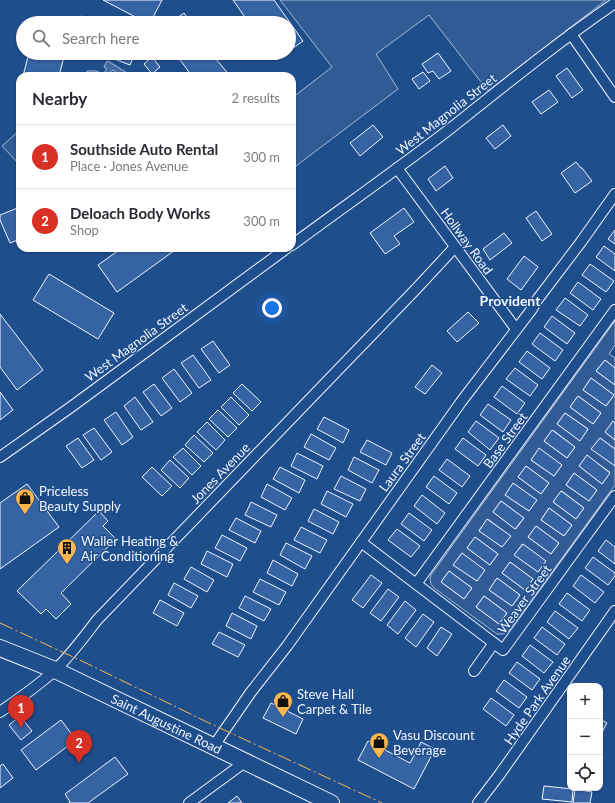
<!DOCTYPE html>
<meta charset="utf-8">
<style>
body{margin:0;font-family:Lato,sans-serif;background:#f2f2f3;color:#2b2b33}
.controls{position:absolute;right:12px;bottom:12px;display:grid;overflow:hidden;border-radius:8px;box-shadow:0 1px 3px #0004}
.controls button{width:36px;height:36px;display:grid;place-items:center;padding:0;border:0;border-bottom:1px solid #e1e1e2;background:#fff;color:#2b2b33;font:20px sans-serif}
.you{position:absolute;left:272px;top:308px;width:14px;height:14px;margin:-10px;border:3px solid #fff;border-radius:50%;background:#1a73e8;box-shadow:0 0 0 6px #1a73e833}
.badge{display:grid;place-items:center;width:26px;height:26px;border-radius:50%;background:#d93025;color:#fff;font-size:13px;font-weight:700}
.pin{position:absolute;translate:-50% -33px;filter:drop-shadow(0 1px 2px #0008)}
.pin::after{content:'';position:absolute;top:21px;width:14px;height:12px;background:inherit;clip-path:polygon(0 0,100% 0,50% 100%)}
.list{margin:0;padding:0;list-style:none}
h2{display:flex;justify-content:space-between;align-items:center;height:52px;margin:0;padding:0 16px;font-size:17px}
h2 small{font-size:13px;font-weight:400;color:#7c7c81}
.list li{display:grid;grid-template-columns:26px 1fr auto;gap:12px;align-items:center;box-sizing:border-box;height:64px;padding:0 16px;border-top:1px solid #e1e1e2}
.list b{display:block;font-size:15px;white-space:nowrap}
.list p{margin:0;font-size:13px;white-space:nowrap;color:#7c7c81}
.list em{font-size:13px;font-style:normal;color:#7c7c81}
.icon{flex:none;width:22px;height:22px;fill:none;stroke:currentColor;stroke-width:2;stroke-linecap:round;stroke-linejoin:round}
.map{position:relative;flex:none;width:615px;height:803px;overflow:hidden}
.search{position:absolute;background:#fff;box-shadow:0 1px 3px #0004;left:16px;top:16px;width:280px;height:44px;display:flex;align-items:center;gap:10px;box-sizing:border-box;padding:0 14px;border-radius:22px;color:#7c7c81;font-size:15px}
.panel{position:absolute;background:#fff;box-shadow:0 1px 3px #0004;left:16px;top:72px;width:280px;height:180px;border-radius:12px}
.map>svg:first-child{display:block}
.built{fill:#305b95;stroke:#a8bbd7;fill-rule:evenodd}
.water{fill:#446ba0;stroke:#a8bbd7}
.building{fill:#3563a3;stroke:#f2f6ff}
.lines{fill:none;stroke-linecap:round;stroke-linejoin:round}
.minor-casing{stroke:#f2f6ff;stroke-width:12}
.primary-casing{stroke:#f2f6ff;stroke-width:18}
.minor{stroke:#1f4e8c;stroke-width:10}
.primary{stroke:#1f4e8c;stroke-width:16}
.power{stroke:#ffb74d;stroke-width:1;stroke-dasharray:14 3 2 3;stroke-linecap:butt}
.labels{text-anchor:middle;stroke-width:3;stroke-linejoin:round;paint-order:stroke}
.street-label{font-size:13px;fill:#f2f6ff;stroke:#1f4e8c}
.poi-label{font-size:13px;fill:#f2f6ff;stroke:#1f4e8c;text-anchor:start}
.neighbourhood-label{font-size:14px;font-weight:bold;fill:#f2f6ff;stroke:#1f4e8c}
</style>
<div class="map">
<svg width="615" height="803" viewBox="0 0 615 803">
<rect width="100%" height="100%" fill="#1f4e8c"/>
<g class="built">
<polygon points="280,0 606,0 488,91 429,15 376,54 398,89 292,169 292,98 332,67"/>
<polygon points="20,130 20,165 2,146"/>
<path d="M615,321V345L609,354L615,358V368L605,360L596,371L615,385V423L613,422L605,432L615,440V449L600,438L592,449L615,465V485L509,631L503,634H497L434,588L431,584L430,579L431,575ZM591,378L614,395L606,406L583,390ZM578,396L601,413L593,424L570,407ZM565,413L588,429L580,440L557,424ZM553,430L575,447L567,458L544,441ZM539,449L562,465L554,476L531,460ZM587,456L610,472L602,484L579,466ZM526,466L549,483L541,494L518,477ZM574,473L597,490L589,501L566,485ZM562,491L584,508L576,519L553,502ZM505,495L536,500L529,511ZM501,501L524,518L516,529L493,512ZM549,508L572,525L564,536L541,520ZM488,519L510,536L502,547L479,530ZM536,526L559,543L551,554L528,537ZM475,537L498,554L490,565L467,548ZM522,544L545,561L538,572L515,555ZM461,554L484,570L477,581L454,565ZM510,562L533,579L525,590L502,573ZM449,571L472,588L464,599L441,582ZM497,578L520,595L512,606L489,590ZM484,596L507,613L499,624L476,607Z"/>
</g>
<polygon class="water" points="107,61 108,61 132,76 121,76 113,70 108,74 108,76 86,76 87,71 96,71 103,74 107,69 104,67"/>
<g class="building">
<polygon points="103,0 162,0 150,23 147,23"/>
<polygon points="233,0 274,0 303,41 289,51 289,23 249,23"/>
<polygon points="184,13 191,23 170,23"/>
<polygon points="81,16 98,23 78,23"/>
<polygon points="29,53 65,53 59,76 23,76"/>
<polygon points="99,53 135,53 130,65"/>
<polygon points="175,53 211,53 230,76 192,76"/>
<polygon points="271,53 286,53 276,60"/>
<polygon points="438,53 451,71 439,79 433,71 428,73 422,64"/>
<polygon points="152,57 160,67 152,74 144,64"/>
<polygon points="567,68 583,90 572,98 556,76"/>
<polygon points="423,72 430,81 419,89 412,79"/>
<polygon points="549,90 558,102 541,114 532,102"/>
<polygon points="373,125 383,137 360,156 350,143"/>
<polygon points="503,125 511,136 495,149 486,138"/>
<polygon points="576,162 581,168 582,168 592,181 575,193 561,173"/>
<polygon points="445,166 453,178 436,191 428,179"/>
<polygon points="20,207 20,239 10,243 0,220 0,215"/>
<polygon points="404,208 414,222 394,236 400,244 385,254 370,233"/>
<polygon points="536,211 552,234 542,241 526,218"/>
<polygon points="615,230 615,244 608,239"/>
<polygon points="504,233 512,243 490,260 483,249"/>
<polygon points="604,246 615,254 615,271 596,257"/>
<polygon points="122,248 178,248 117,292 98,265"/>
<polygon points="524,256 538,267 521,290 507,279"/>
<polygon points="590,264 614,281 606,292 582,275"/>
<polygon points="49,274 114,313 98,339 33,300"/>
<polygon points="578,282 601,299 593,310 570,293"/>
<polygon points="565,298 588,315 580,326 556,310"/>
<polygon points="468,312 479,323 457,342 447,331"/>
<polygon points="0,314 43,370 17,390 0,367"/>
<polygon points="552,316 575,333 567,344 544,327"/>
<polygon points="540,333 563,350 555,361 532,344"/>
<polygon points="213,341 230,365 219,373 201,349"/>
<polygon points="527,351 550,368 542,379 519,362"/>
<polygon points="193,355 211,380 199,388 181,363"/>
<polygon points="605,360 615,368 615,385 596,371"/>
<polygon points="432,365 442,373 425,394 415,387"/>
<polygon points="515,368 538,385 530,396 506,379"/>
<polygon points="174,369 192,393 180,402 162,378"/>
<polygon points="591,378 614,395 606,406 583,390"/>
<polygon points="154,384 172,408 161,416 143,392"/>
<polygon points="242,384 261,402 252,411 233,393"/>
<polygon points="502,386 525,403 517,414 494,397"/>
<polygon points="0,392 13,410 0,420"/>
<polygon points="578,396 601,413 593,424 570,407"/>
<polygon points="135,397 153,422 141,430 124,406"/>
<polygon points="231,397 249,415 239,425 221,407"/>
<polygon points="488,404 511,420 503,432 480,415"/>
<polygon points="218,410 237,428 228,437 209,419"/>
<polygon points="116,412 133,437 122,445 104,420"/>
<polygon points="565,413 588,429 580,441 557,424"/>
<polygon points="324,417 349,430 343,443 317,429"/>
<polygon points="476,421 499,438 490,450 468,432"/>
<polygon points="613,421 615,423 615,440 605,432"/>
<polygon points="207,422 225,440 216,450 197,432"/>
<polygon points="94,428 112,452 101,460 83,435"/>
<polygon points="552,430 575,447 567,458 544,441"/>
<polygon points="311,434 336,448 329,460 304,447"/>
<polygon points="194,435 213,453 204,462 185,445"/>
<polygon points="78,438 94,460 82,468 66,446"/>
<polygon points="463,438 486,455 478,466 455,449"/>
<polygon points="600,438 615,449 615,466 591,449"/>
<polygon points="367,440 392,453 386,465 360,452"/>
<polygon points="183,448 201,466 192,475 173,457"/>
<polygon points="539,448 562,465 554,476 531,460"/>
<polygon points="297,453 323,466 317,479 291,466"/>
<polygon points="587,455 610,473 602,484 579,466"/>
<polygon points="354,457 379,470 372,483 348,470"/>
<polygon points="447,459 470,476 462,487 439,470"/>
<polygon points="170,460 189,478 180,488 161,470"/>
<polygon points="526,466 549,483 541,494 518,477"/>
<polygon points="152,467 172,486 162,496 142,477"/>
<polygon points="280,467 305,480 299,493 273,479"/>
<polygon points="574,473 597,490 589,501 566,485"/>
<polygon points="341,476 366,489 360,501 334,489"/>
<polygon points="434,476 457,493 449,504 426,487"/>
<polygon points="513,483 537,500 529,511 505,495"/>
<polygon points="27,484 59,527 0,569 0,503"/>
<polygon points="267,484 292,498 285,510 261,497"/>
<polygon points="327,491 353,504 346,517 321,504"/>
<polygon points="561,491 584,508 576,519 553,502"/>
<polygon points="422,495 445,513 437,524 414,506"/>
<polygon points="501,501 524,518 515,529 493,512"/>
<polygon points="251,502 277,515 271,527 245,515"/>
<polygon points="549,508 572,525 564,536 541,520"/>
<polygon points="314,509 339,522 333,534 308,521"/>
<polygon points="99,511 108,521 103,526 116,539 61,593 71,604 56,619 46,609 41,614 17,591"/>
<polygon points="409,513 432,530 424,541 401,524"/>
<polygon points="236,518 261,531 255,543 229,530"/>
<polygon points="487,519 511,536 502,547 479,531"/>
<polygon points="536,526 559,543 551,554 528,537"/>
<polygon points="301,527 327,540 320,553 294,540"/>
<polygon points="397,529 420,546 411,557 388,540"/>
<polygon points="222,535 247,548 240,561 215,548"/>
<polygon points="475,537 498,554 490,565 467,548"/>
<polygon points="606,540 615,547 615,564 598,551"/>
<polygon points="286,543 312,556 305,569 280,555"/>
<polygon points="523,544 546,561 538,572 514,555"/>
<polygon points="207,551 233,564 227,577 201,564"/>
<polygon points="462,553 485,570 477,581 453,565"/>
<polygon points="593,557 615,573 615,576 608,585 585,568"/>
<polygon points="273,560 298,574 292,586 267,573"/>
<polygon points="510,562 533,579 525,590 502,573"/>
<polygon points="191,567 214,580 207,592 184,579"/>
<polygon points="449,571 472,588 464,599 441,582"/>
<polygon points="371,575 382,583 363,608 352,600"/>
<polygon points="581,575 604,592 595,603 573,586"/>
<polygon points="497,578 520,595 512,606 489,590"/>
<polygon points="260,579 286,592 279,605 253,592"/>
<polygon points="174,583 198,596 191,608 168,595"/>
<polygon points="388,589 399,597 381,621 370,613"/>
<polygon points="567,593 590,610 582,621 559,604"/>
<polygon points="245,596 271,609 264,621 239,608"/>
<polygon points="484,596 507,613 499,624 476,607"/>
<polygon points="160,600 184,613 177,626 153,613"/>
<polygon points="405,601 416,610 398,634 387,625"/>
<polygon points="555,611 578,628 569,639 547,622"/>
<polygon points="232,613 257,626 251,639 226,626"/>
<polygon points="423,614 434,622 416,647 405,638"/>
<polygon points="441,627 452,634 437,656 427,648"/>
<polygon points="542,627 565,644 557,655 534,638"/>
<polygon points="219,632 245,645 238,657 212,644"/>
<polygon points="530,645 553,662 544,673 522,656"/>
<polygon points="517,662 540,679 532,690 509,673"/>
<polygon points="504,680 527,697 519,708 496,691"/>
<polygon points="491,698 514,715 506,726 483,709"/>
<polygon points="271,703 303,719 296,734 263,718"/>
<polygon points="20,716 32,731 21,740 9,725"/>
<polygon points="600,719 607,723 600,736"/>
<polygon points="61,720 76,740 36,770 21,750"/>
<polygon points="368,741 410,763 421,742 435,749 414,789 358,760"/>
<polygon points="115,757 128,774 88,803 69,803 70,802 65,794"/>
<polygon points="3,764 13,778 0,788 0,766"/>
<polygon points="544,786 573,789 572,802 542,799"/>
<polygon points="575,789 592,792 590,803 573,803"/>
<polygon points="237,796 242,803 228,803"/>
</g>
<g class="lines">
<defs>
<g id="minor">
<polyline points="571,34 615,97"/>
<polyline points="397,168 516,329"/>
<path d="M292,245C345,206 399,168 451,128C505,85 558,42 615,3"/>
<polyline points="0,457 71,407 287,248"/>
<polyline points="361,542 503,650 615,496"/>
<polyline points="416,584 615,310"/>
<polyline points="474,671 494,643"/>
<path d="M0,712C18,699 38,686 55,670C71,655 84,637 97,620L416,289L455,247"/>
<polyline points="213,747 251,692 287,646 461,402 532,309 537,300 581,242 615,194"/>
<polyline points="189,803 245,762"/>
<polyline points="478,803 500,774 615,611"/>
</g>
<g id="primary">
<path id="s1" d="M0,648L55,670L331,803"/>
</g>
</defs>
<use href="#minor" class="minor-casing"/>
<use href="#primary" class="primary-casing"/>
<use href="#minor" class="minor"/>
<use href="#primary" class="primary"/>
<polyline class="power" points="0,623 86,663 209,723 382,803"/>
</g>
<defs>
<symbol id="shop-pin" viewBox="-11 -11 22 30"><path d="M0 17L-7.5 6A9.5 9.5 0 1 1 7.5 6Z" fill="#ffb74d" stroke="#1f4e8c"/><path d="M-5-2.5h2.3a2.7 3.5 0 0 1 5.4 0H5L5.5 6h-11ZM-1.5-2.5h3a1.5 2.3 0 0 0-3 0Z" fill="#111"/></symbol>
<symbol id="building-pin" viewBox="-11 -11 22 30"><path d="M0 17L-7.5 6A9.5 9.5 0 1 1 7.5 6Z" fill="#ffb74d" stroke="#1f4e8c"/><path d="M-4-6H4V6H1V3H-1V6H-4ZM-2.5-4.3h1.7v1.8h-1.7ZM.8-4.3h1.7v1.8H.8ZM-2.5-1h1.7V.8h-1.7ZM.8-1h1.7V.8H.8Z" fill="#111"/></symbol>
</defs>
<g fill-rule="evenodd">
<use href="#shop-pin" x="14" y="487" width="22" height="30"/>
<use href="#building-pin" x="56" y="537" width="22" height="30"/>
<use href="#shop-pin" x="272" y="690" width="22" height="30"/>
<use href="#shop-pin" x="368" y="731" width="22" height="30"/>
</g>
<g class="labels">
<g class="street-label">
<text transform="translate(446 114) rotate(-38)" y="5">West Magnolia Street</text>
<text transform="translate(467 241) rotate(54)" y="5">Hollway Road</text>
<text transform="translate(136 342) rotate(-36)" y="5">West Magnolia Street</text>
<text transform="translate(505 440) rotate(-54)" y="5">Base Street</text>
<text transform="translate(402 462) rotate(-54)" y="5">Laura Street</text>
<text transform="translate(220 473) rotate(-46)" y="5">Jones Avenue</text>
<text transform="translate(524 599) rotate(-54)" y="5">Weaver Street</text>
<text transform="translate(537 700) rotate(-55)" y="5">Hyde Park Avenue</text>
<text dy="5" stroke="none"><textPath href="#s1" startOffset="183">Saint Augustine Road</textPath></text>
</g>
<g class="poi-label">
<text x="39" y="496">Priceless<tspan x="39" dy="15">Beauty Supply</tspan></text>
<text x="81" y="546">Waller Heating &amp;<tspan x="81" dy="15">Air Conditioning</tspan></text>
<text x="297" y="699">Steve Hall<tspan x="297" dy="15">Carpet &amp; Tile</tspan></text>
<text x="393" y="740">Vasu Discount<tspan x="393" dy="15">Beverage</tspan></text>
</g>
<g class="neighbourhood-label">
<text x="510" y="306">Provident</text>
</g>
</g>
</svg>
<div class="controls">
<button>+</button>
<button>−</button>
<button><svg class="icon" aria-label="locate" viewBox="0 0 24 24"><circle cx="12" cy="12" r="6"/><path d="M12 2v4M12 18v4M2 12h4M18 12h4"/></svg></button>
</div>
<div class="you"></div>
<div class="pin badge" style="left:21px;top:728px">1</div>
<div class="pin badge" style="left:79px;top:763px">2</div>
<div class="search"><svg class="icon" aria-label="search" viewBox="0 0 24 24"><circle cx="10" cy="10" r="6"/><path d="M15 15l6 6"/></svg>Search here</div>
<section class="panel">
<h2>Nearby<small>2 results</small></h2>
<ul class="list">
<li><span class="badge">1</span><div><b>Southside Auto Rental</b><p>Place · Jones Avenue</p></div><em>300 m</em></li>
<li><span class="badge">2</span><div><b>Deloach Body Works</b><p>Shop</p></div><em>300 m</em></li>
</ul>
</section>
</div>
